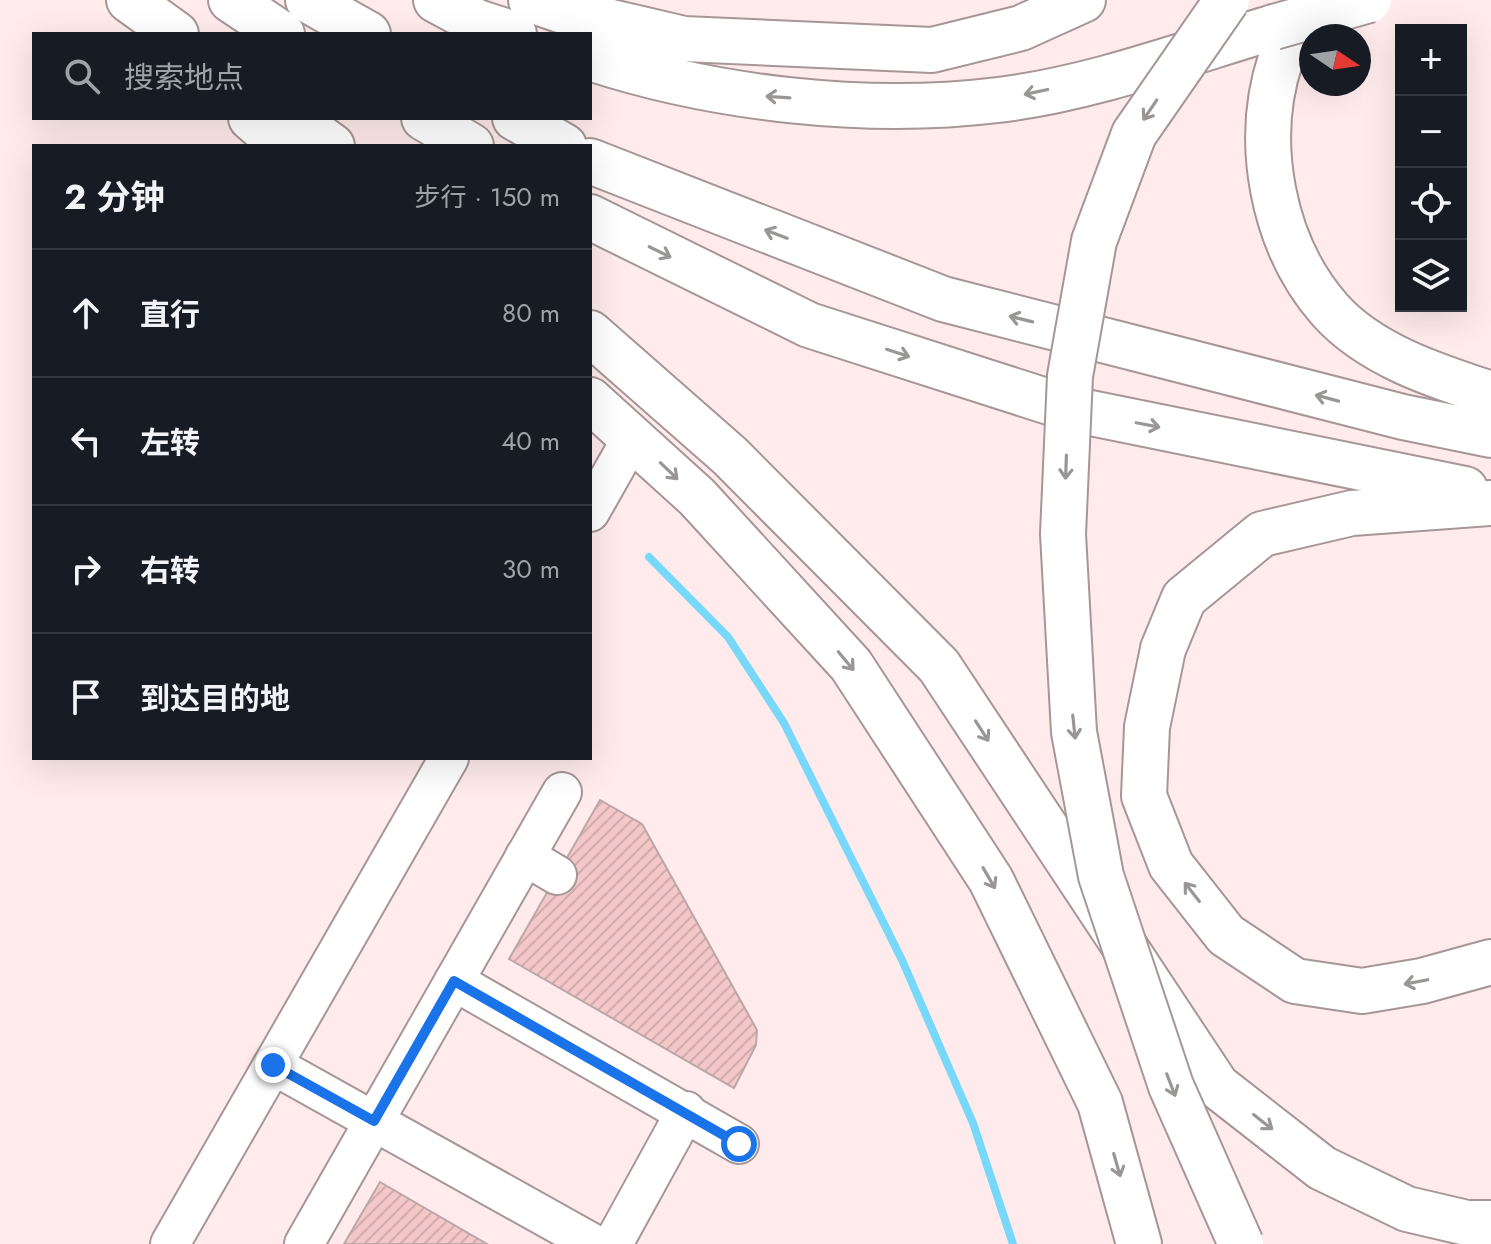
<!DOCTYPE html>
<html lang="zh">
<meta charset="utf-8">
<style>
body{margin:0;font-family:Jost,"Noto Sans SC",sans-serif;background:#20242c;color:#f1f3f6}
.controls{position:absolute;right:24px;top:24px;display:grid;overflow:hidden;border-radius:0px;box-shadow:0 8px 32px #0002}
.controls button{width:72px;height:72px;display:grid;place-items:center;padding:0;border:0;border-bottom:2px solid #363941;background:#171b24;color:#f1f3f6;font:40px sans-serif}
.compass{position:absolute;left:1299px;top:24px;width:72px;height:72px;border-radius:50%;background:#171b24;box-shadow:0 8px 32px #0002;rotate:103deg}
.stop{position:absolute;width:24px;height:24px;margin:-18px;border:6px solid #1a73e8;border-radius:50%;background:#fff}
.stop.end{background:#1a73e8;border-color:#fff;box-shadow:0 2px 8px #0008}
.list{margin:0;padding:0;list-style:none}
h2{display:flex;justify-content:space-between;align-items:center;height:104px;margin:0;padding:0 32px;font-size:34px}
h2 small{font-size:26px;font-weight:400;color:#9ea1a6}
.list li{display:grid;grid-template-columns:52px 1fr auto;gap:24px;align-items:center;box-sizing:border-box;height:128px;padding:0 32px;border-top:2px solid #363941}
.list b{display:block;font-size:30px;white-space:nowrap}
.list em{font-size:26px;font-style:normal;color:#9ea1a6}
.icon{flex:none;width:44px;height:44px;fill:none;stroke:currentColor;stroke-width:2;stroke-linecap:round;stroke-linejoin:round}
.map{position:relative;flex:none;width:1491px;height:1244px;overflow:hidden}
.search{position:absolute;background:#171b24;box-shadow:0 8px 32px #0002;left:32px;top:32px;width:560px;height:88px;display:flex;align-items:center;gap:20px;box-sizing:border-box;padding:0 28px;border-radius:0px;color:#9ea1a6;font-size:30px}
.panel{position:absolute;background:#171b24;box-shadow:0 8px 32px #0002;left:32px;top:144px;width:560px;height:616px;border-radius:0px}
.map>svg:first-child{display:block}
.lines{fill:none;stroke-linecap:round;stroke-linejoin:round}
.stream{stroke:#78d8f9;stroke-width:8}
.building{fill:url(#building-hatch);stroke:#baa7a8;stroke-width:2}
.minor-casing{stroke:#a79696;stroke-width:42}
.major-casing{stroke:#a79696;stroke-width:48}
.highway-casing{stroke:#a79696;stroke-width:48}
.minor{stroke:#fff;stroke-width:38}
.major{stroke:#fff;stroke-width:44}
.highway{stroke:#fff;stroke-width:44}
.major-bridge-casing{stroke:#a79696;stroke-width:48;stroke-linecap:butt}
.highway-bridge-casing{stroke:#a79696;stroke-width:48;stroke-linecap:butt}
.major-bridge{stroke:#fff;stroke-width:44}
.highway-bridge{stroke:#fff;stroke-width:44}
.oneway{stroke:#9a9696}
.route{stroke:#1a73e8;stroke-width:10}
</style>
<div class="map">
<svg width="1491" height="1244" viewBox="0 0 1491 1244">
<defs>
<pattern id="building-hatch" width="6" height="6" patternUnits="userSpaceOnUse" patternTransform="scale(2)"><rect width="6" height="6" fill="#f4c7c9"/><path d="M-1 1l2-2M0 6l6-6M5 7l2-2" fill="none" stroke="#d2abad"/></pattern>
</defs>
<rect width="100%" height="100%" fill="#ffebec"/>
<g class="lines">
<polyline class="stream" points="649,557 728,637 784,723 902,960 973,1123 1013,1244"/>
</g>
<g class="building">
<polygon points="600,800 642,824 757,1030 756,1045 734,1088 509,959"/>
<polygon points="380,1182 487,1244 344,1244"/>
</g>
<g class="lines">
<defs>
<g id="minor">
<polyline points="590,512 633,436"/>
<polyline points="525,856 557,875"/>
<polyline points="454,981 739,1144"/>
<polyline points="273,1065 594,1244"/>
<polyline points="170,1244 449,758"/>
<polyline points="304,1244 562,792"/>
<polyline points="613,1244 686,1111"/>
</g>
<g id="major">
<polyline points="129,0 176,34"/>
<polyline points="436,0 477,22 514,34"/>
<polyline points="531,0 560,10 684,39 932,50 1021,28 1083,0"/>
<path d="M590,58C715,99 867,116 998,100C1091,89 1184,54 1274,27"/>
<polyline points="251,118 283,146"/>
<polyline points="293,118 332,146"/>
<polyline points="590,333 730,456 939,666 1217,1086 1322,1168 1407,1209 1467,1223 1491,1223"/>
<polyline points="590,400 697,497 851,665 991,880 1100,1103 1139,1244"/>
</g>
<g id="highway">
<polyline points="231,0 282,34"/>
<polyline points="308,0 368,34"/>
<path d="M1315,0C1304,18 1288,38 1281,58C1253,141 1272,244 1330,310C1370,355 1436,376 1491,394"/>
<polyline points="424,118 471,146"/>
<polyline points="515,118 564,146"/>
<polyline points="590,161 943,299 1403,417 1491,435"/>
<polyline points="590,217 809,325 1071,409 1465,489"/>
<polyline points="1491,503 1352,513 1262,534 1184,598 1163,649 1147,727 1144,796 1171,865 1226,935 1295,981 1362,991 1422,981 1491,962"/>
</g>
</defs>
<use href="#minor" class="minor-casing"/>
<use href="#major" class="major-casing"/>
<use href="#highway" class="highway-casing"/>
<use href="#minor" class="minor"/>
<use href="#major" class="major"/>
<use href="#highway" class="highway"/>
<defs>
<polyline id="major-bridge" points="1274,27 1369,0"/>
<polyline id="highway-bridge" points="1227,0 1134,134 1094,241 1070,376 1063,534 1074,732 1101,876 1171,1086 1241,1244"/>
</defs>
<use href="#major-bridge" class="major-bridge-casing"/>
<use href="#highway-bridge" class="highway-bridge-casing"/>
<use href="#major-bridge" class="major-bridge"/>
<use href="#highway-bridge" class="highway-bridge"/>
</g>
<defs><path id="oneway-shaft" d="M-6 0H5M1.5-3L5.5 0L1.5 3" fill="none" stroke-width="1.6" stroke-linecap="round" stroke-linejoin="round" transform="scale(2)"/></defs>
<g class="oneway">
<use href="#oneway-shaft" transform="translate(1036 92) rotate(168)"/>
<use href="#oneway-shaft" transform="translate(778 97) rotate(-176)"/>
<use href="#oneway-shaft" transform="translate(1150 110) rotate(124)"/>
<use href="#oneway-shaft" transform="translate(776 234) rotate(-159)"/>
<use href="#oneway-shaft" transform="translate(660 252) rotate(26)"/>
<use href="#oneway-shaft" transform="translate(1021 319) rotate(-166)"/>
<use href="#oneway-shaft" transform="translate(898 353) rotate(18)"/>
<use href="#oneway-shaft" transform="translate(1327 398) rotate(-165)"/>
<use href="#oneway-shaft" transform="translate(1148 425) rotate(11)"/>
<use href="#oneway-shaft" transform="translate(1066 467) rotate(92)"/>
<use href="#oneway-shaft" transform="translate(669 471) rotate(44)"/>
<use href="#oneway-shaft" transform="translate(846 661) rotate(50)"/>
<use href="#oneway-shaft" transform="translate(1074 727) rotate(84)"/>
<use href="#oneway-shaft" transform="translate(982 731) rotate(57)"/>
<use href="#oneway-shaft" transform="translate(989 878) rotate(60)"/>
<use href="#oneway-shaft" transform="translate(1192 892) rotate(-128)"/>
<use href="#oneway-shaft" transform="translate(1416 982) rotate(169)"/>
<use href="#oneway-shaft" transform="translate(1171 1085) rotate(69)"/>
<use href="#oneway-shaft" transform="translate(1263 1122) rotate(38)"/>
<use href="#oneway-shaft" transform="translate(1117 1165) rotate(74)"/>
</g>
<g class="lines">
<polyline class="route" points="273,1065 374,1121 454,981 739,1144"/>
</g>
</svg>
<div class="controls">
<button>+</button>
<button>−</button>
<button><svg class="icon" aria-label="locate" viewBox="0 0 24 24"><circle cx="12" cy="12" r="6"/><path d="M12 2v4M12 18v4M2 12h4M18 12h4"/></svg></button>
<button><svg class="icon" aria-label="layers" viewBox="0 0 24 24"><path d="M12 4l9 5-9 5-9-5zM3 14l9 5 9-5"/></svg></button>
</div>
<svg class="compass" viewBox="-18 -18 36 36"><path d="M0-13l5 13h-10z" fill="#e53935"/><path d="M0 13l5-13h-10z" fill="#9ea1a6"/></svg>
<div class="stop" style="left:739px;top:1144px"></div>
<div class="stop end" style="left:273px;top:1065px"></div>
<div class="search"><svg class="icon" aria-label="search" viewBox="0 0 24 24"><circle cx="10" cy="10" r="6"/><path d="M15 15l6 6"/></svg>搜索地点</div>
<section class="panel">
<h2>2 分钟<small>步行 · 150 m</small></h2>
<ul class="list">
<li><svg class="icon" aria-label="ahead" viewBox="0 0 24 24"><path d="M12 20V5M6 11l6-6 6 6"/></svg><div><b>直行</b></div><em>80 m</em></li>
<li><svg class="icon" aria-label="left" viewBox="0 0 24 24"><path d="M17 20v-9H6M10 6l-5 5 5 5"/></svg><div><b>左转</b></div><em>40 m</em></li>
<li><svg class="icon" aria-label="right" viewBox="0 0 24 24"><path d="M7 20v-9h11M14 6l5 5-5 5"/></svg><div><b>右转</b></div><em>30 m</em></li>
<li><svg class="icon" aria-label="arrive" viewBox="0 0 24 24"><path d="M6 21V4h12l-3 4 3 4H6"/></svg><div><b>到达目的地</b></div></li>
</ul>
</section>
</div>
